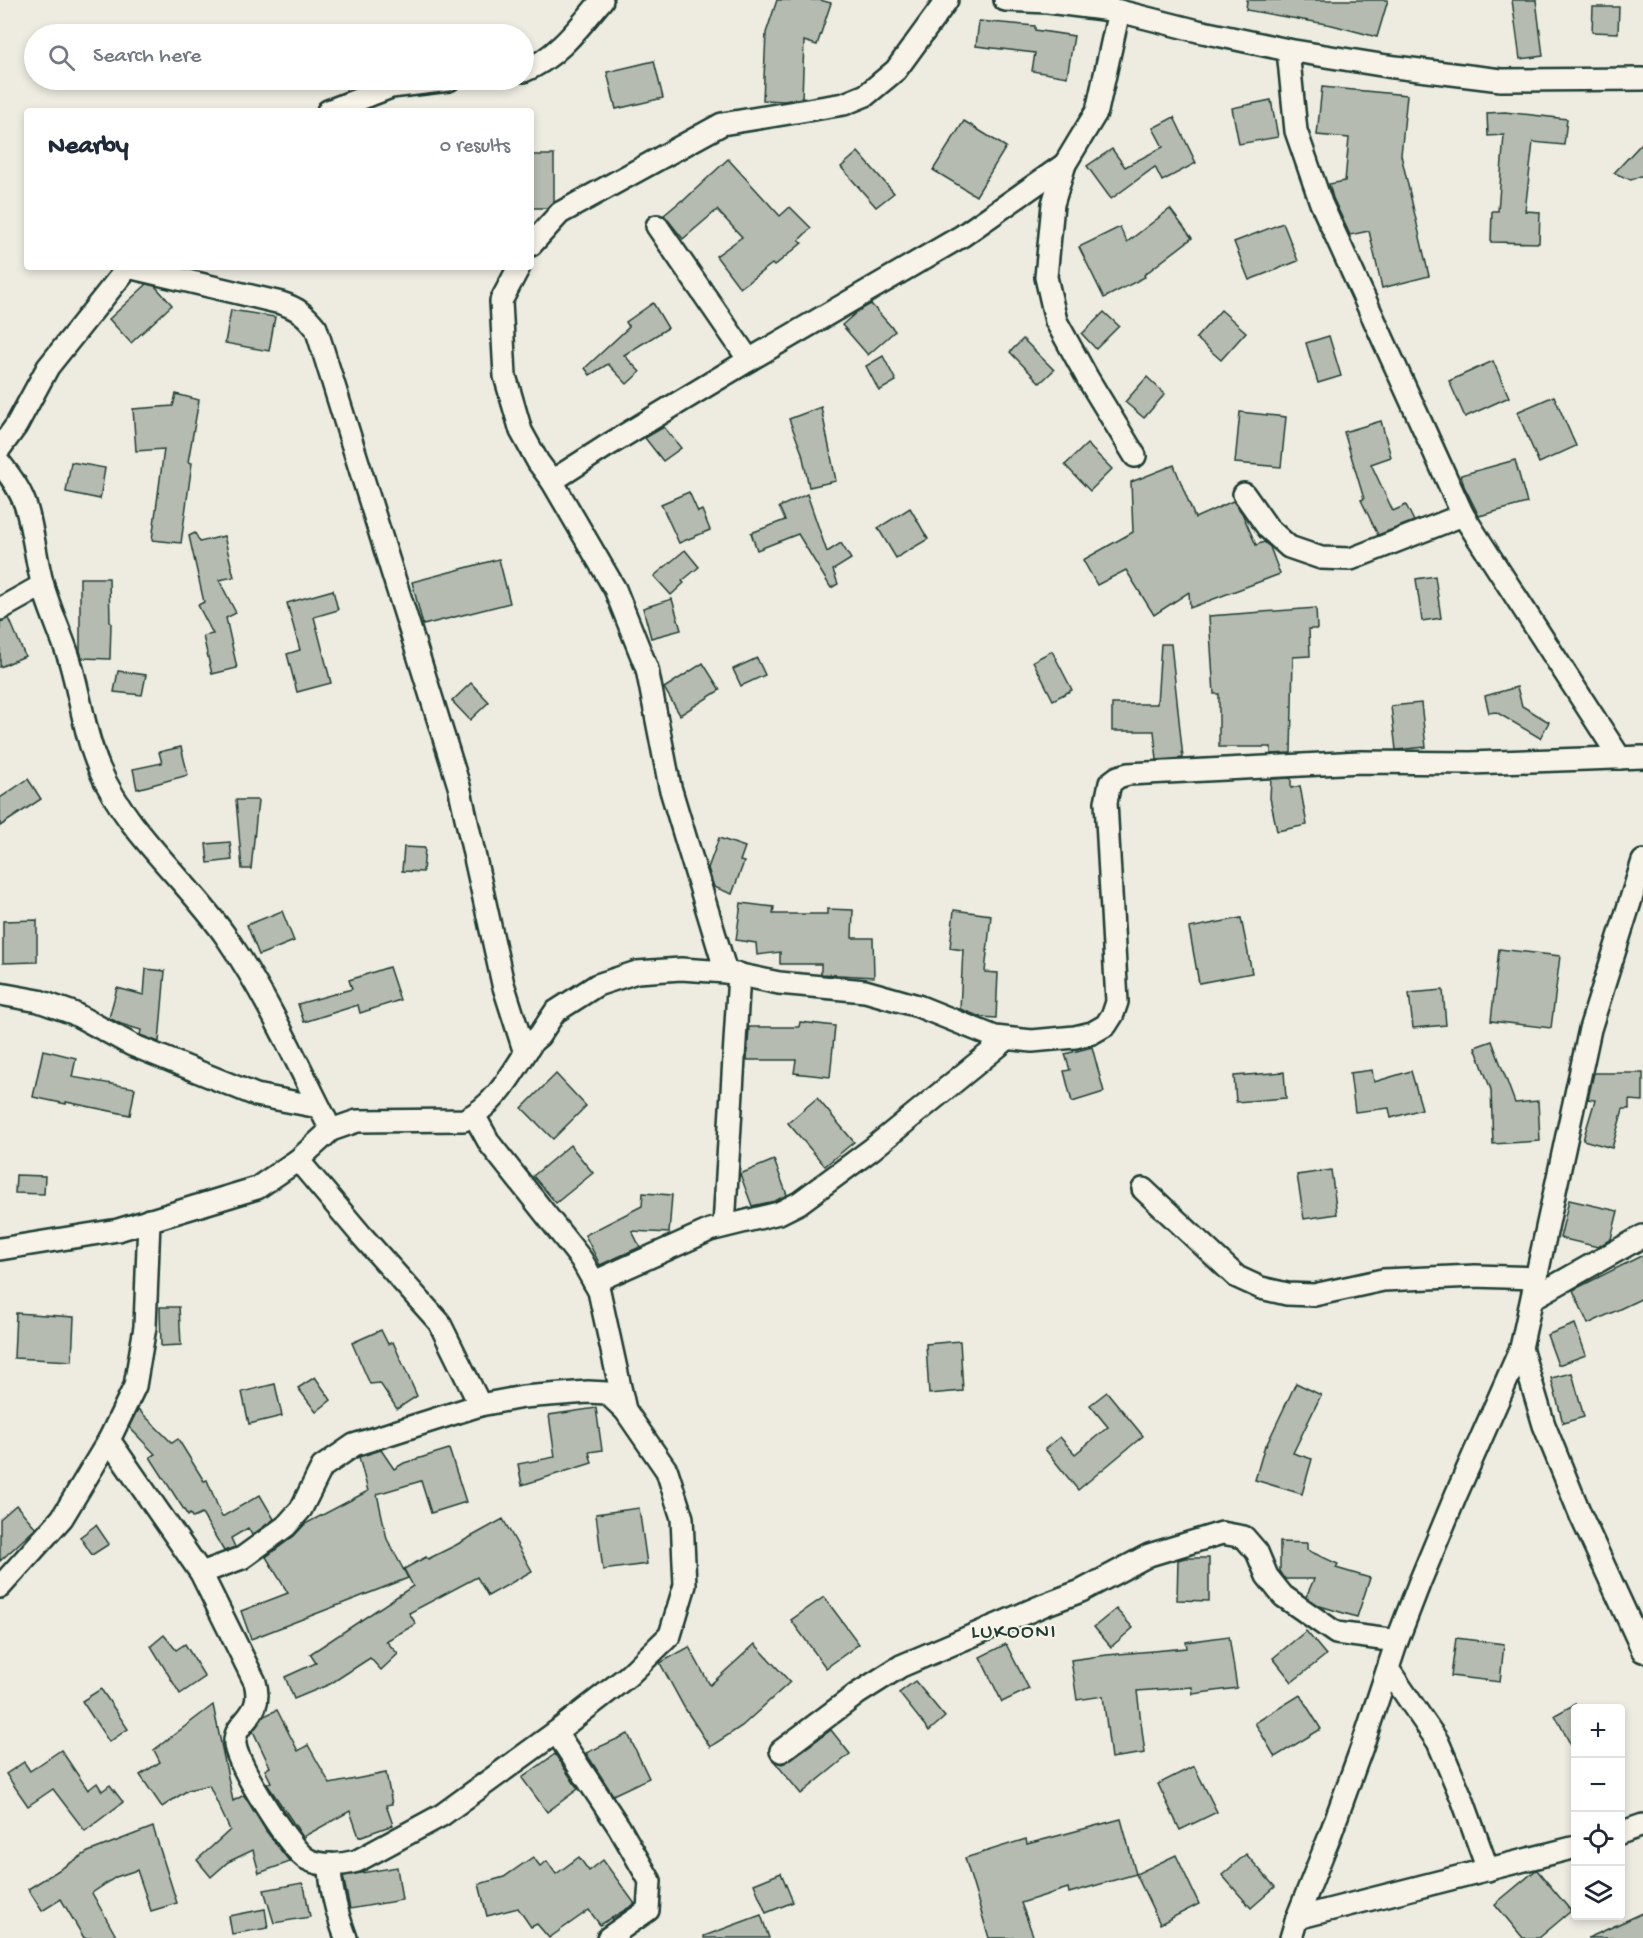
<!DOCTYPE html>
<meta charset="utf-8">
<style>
body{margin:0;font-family:"Gochi Hand",sans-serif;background:#f2f2f3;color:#1f2937}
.controls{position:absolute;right:18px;bottom:18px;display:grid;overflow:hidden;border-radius:6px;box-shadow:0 3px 9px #0003}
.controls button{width:54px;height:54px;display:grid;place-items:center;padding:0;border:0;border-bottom:2px solid #e0e1e3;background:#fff;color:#1f2937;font:30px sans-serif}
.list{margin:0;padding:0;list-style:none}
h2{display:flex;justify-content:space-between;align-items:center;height:78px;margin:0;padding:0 24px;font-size:26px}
h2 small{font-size:20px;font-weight:400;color:#747a83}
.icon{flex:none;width:33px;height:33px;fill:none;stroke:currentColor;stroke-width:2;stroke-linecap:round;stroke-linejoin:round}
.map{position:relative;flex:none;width:1643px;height:1938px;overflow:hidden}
.search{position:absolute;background:#fff;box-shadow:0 3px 9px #0003;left:24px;top:24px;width:510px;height:66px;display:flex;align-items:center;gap:15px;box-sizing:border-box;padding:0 21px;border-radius:33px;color:#747a83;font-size:22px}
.panel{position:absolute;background:#fff;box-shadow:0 3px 9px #0003;left:24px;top:108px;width:510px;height:162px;border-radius:6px}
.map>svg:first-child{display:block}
.building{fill:#b5bbb0;stroke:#1f3d34;stroke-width:1.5}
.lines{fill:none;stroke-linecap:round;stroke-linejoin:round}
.minor-casing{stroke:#1f3d34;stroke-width:26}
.minor{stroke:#f7f3e8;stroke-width:21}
.labels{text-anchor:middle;stroke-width:4.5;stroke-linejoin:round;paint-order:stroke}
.quarter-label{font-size:21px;letter-spacing:1.5px;fill:#1f3d34;stroke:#f7f3e8}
</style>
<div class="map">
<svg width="1643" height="1938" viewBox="0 0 1643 1938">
<rect width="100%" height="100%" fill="#eeece1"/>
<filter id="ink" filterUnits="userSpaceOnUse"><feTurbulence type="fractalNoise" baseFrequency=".0167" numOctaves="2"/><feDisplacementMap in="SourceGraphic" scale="12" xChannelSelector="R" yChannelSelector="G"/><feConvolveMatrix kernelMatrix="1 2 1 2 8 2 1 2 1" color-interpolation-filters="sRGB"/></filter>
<g filter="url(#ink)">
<g class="building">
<polygon points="777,0 820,0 831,3 817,45 804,41 802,98 784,101 763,100 766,33"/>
<polygon points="1247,0 1388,0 1377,37 1332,25 1246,10"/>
<polygon points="1512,0 1536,0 1543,56 1520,59"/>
<polygon points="1593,7 1619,7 1618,33 1592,32"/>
<polygon points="979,21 1035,26 1035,30 1074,36 1067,77 1032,71 1035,53 976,46"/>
<polygon points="654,61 663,98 616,109 607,72"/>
<polygon points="1322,87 1407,95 1401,155 1429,276 1382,288 1369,231 1350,235 1333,198 1329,184 1345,181 1349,138 1317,135"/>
<polygon points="1271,100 1278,137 1239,144 1232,108"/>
<polygon points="1505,112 1567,119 1564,145 1533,142 1525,211 1540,212 1539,243 1491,242 1492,211 1498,211 1504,135 1488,136 1487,113"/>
<polygon points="1174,117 1196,163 1162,181 1155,167 1111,199 1087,166 1112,149 1125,167 1163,147 1153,128"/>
<polygon points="964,121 1006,147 976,196 933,170"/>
<polygon points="1643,142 1643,175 1631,180 1614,173"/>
<polygon points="858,152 894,193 876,207 841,167"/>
<polygon points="531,155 554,155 554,202 547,208 531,208"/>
<polygon points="728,159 780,216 790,207 811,228 799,240 802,243 774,266 772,264 740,288 716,256 742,237 717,210 683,239 664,215 682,200 683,201"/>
<polygon points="1170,209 1192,238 1144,275 1145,277 1104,298 1079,247 1120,227 1127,242"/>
<polygon points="1283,223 1298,261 1249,280 1234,242"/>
<polygon points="147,284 155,286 172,305 131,343 109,319"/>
<polygon points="653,303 668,328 624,355 640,372 627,384 608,364 590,375 585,368 629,327 626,322"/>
<polygon points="871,304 895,331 868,355 842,325 858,311"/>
<polygon points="231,310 275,317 269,351 225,343"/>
<polygon points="1221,310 1246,332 1221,360 1196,338"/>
<polygon points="1104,312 1119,326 1096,349 1082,334"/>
<polygon points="1329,336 1341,376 1318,383 1306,343"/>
<polygon points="1023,339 1054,370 1040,383 1010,352"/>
<polygon points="883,356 896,381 879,391 866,366"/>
<polygon points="1493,361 1509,397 1465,417 1449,381"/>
<polygon points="1147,377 1165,394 1144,418 1125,402"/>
<polygon points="176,394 199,400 188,462 192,463 181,543 152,540 164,449 136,451 133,409 173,406"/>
<polygon points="1554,396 1576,446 1539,463 1517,412"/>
<polygon points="821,407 836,481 809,487 802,453 789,419"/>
<polygon points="1240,412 1286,417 1281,467 1235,463"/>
<polygon points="1381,421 1391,457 1371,464 1393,511 1406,505 1414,521 1378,535 1361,500 1364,499 1344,432"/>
<polygon points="664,427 681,448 663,461 645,438"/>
<polygon points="1087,444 1112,469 1090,491 1065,465"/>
<polygon points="1515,460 1527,503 1479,516 1464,486 1461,475"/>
<polygon points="71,462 105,468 100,499 66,492"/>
<polygon points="1174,465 1195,518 1233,501 1242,513 1256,545 1264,542 1270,547 1280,574 1190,608 1189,592 1154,615 1126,570 1097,585 1083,560 1133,532 1131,482"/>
<polygon points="689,492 698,512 702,510 710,530 679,543 661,504"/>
<polygon points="807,494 827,552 841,543 851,559 833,570 838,584 831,588 798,534 757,550 751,533 785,520 779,507"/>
<polygon points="910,508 928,539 896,558 878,528"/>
<polygon points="195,533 200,542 224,536 234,577 219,580 236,613 226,618 237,668 212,674 203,636 213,634 198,605 204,602 189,536"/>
<polygon points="685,550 699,567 682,581 684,583 671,595 654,576"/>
<polygon points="499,559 510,603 423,625 412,582"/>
<polygon points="1435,576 1441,618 1422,621 1416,579"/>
<polygon points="80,578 109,578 110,622 111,623 110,659 82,658 80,651"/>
<polygon points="333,590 338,610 314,617 331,683 297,692 287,654 300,650 287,603"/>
<polygon points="672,599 681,630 651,638 643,608"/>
<polygon points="1316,608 1317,629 1309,629 1310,656 1293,657 1291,753 1271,754 1271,747 1219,747 1219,694 1214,694 1209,616"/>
<polygon points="9,618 25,656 0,667 0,622"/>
<polygon points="1161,644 1171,644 1183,758 1157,760 1154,731 1112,731 1112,704 1157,704"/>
<polygon points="1052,651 1072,690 1053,700 1033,661"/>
<polygon points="757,658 765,675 741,686 733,669"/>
<polygon points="703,663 720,690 680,715 664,688"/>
<polygon points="118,671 146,675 142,695 114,692"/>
<polygon points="471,683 489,702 470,720 452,701"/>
<polygon points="1517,687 1522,706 1549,722 1540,738 1496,712 1489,713 1485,696"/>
<polygon points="1421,703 1426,747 1396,750 1391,706"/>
<polygon points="181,747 188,775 137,789 133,769 162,763 159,752"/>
<polygon points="1291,778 1291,788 1300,786 1307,825 1277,831 1270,798 1271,779"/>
<polygon points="28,779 41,799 0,826 0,798"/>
<polygon points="236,800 258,800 251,869 242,869"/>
<polygon points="719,838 745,847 740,861 744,862 732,894 714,887 708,868"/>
<polygon points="230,842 232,860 208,863 206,844"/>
<polygon points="404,847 425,848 423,872 402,871"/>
<polygon points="741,903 774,907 773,914 827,914 827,909 853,910 852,938 873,938 874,977 821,974 821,964 780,964 780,952 757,955 756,943 736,940"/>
<polygon points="954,910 991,915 985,972 998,973 996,1018 981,1017 960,1009 963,950 950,948"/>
<polygon points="282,911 294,941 259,955 247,925"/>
<polygon points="1241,918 1252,973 1199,983 1189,928"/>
<polygon points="37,920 37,962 3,963 3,921"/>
<polygon points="1499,949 1560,956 1551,1028 1491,1021"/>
<polygon points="389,967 400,1000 360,1013 358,1005 304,1022 298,1004 352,989 349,980"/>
<polygon points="146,969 165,971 159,1042 140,1035 141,1030 121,1024 109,1018 117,988 144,995"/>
<polygon points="1443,990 1446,1025 1413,1028 1409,993"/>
<polygon points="800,1022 835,1026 830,1077 794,1073 796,1060 747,1060 749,1027 799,1027"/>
<polygon points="1492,1041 1515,1103 1538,1101 1540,1141 1493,1144 1491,1090 1475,1047"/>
<polygon points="1092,1047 1104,1092 1072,1102 1064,1071 1070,1070 1065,1054"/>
<polygon points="43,1050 76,1058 72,1077 135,1088 130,1115 66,1102 66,1104 33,1097"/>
<polygon points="1372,1070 1374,1082 1411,1071 1422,1109 1391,1118 1389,1108 1355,1112 1350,1073"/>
<polygon points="1284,1072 1286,1098 1236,1102 1234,1076"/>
<polygon points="1594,1073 1643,1073 1643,1101 1629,1100 1629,1109 1623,1109 1612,1148 1583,1140 1595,1100 1588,1099"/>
<polygon points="556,1074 586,1106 553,1139 522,1108"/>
<polygon points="817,1098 854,1142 825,1166 788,1123"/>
<polygon points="570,1145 593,1173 556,1203 533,1176"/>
<polygon points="774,1160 787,1195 775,1201 752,1206 740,1174"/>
<polygon points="1331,1170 1337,1214 1304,1219 1297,1175"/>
<polygon points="16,1175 45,1176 44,1194 15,1193"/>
<polygon points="643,1193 672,1195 669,1233 632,1231 640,1247 600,1265 585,1235 642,1206"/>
<polygon points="1569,1200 1618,1211 1611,1239 1598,1247 1560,1238"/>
<polygon points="1643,1255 1643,1298 1588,1324 1573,1290"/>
<polygon points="160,1307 179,1307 181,1345 161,1346"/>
<polygon points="16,1313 74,1317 72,1361 14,1358"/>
<polygon points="1575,1324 1586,1355 1558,1365 1547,1335"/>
<polygon points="381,1330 388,1344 393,1342 417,1396 397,1409 380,1383 370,1384 352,1343"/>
<polygon points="960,1341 963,1391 929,1394 926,1344"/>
<polygon points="1572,1373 1584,1417 1563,1423 1551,1378"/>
<polygon points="315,1377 331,1400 316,1412 298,1388"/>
<polygon points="1296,1383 1321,1395 1293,1453 1312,1459 1302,1494 1255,1480 1265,1445 1266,1446"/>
<polygon points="275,1384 282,1416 249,1424 242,1392"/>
<polygon points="1107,1392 1143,1436 1078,1490 1045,1449 1060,1437 1075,1454 1108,1427 1090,1405"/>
<polygon points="596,1408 602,1450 589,1452 592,1463 522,1485 518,1464 555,1457 549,1415"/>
<polygon points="138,1409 172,1443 178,1439 204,1481 207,1480 222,1517 260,1495 274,1519 252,1535 248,1528 231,1538 235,1547 224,1551 202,1514 193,1518 190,1514 188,1516 150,1457 155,1454 129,1427"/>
<polygon points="449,1449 466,1502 431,1513 421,1481 377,1494 387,1539 408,1578 251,1639 241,1611 288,1593 266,1557 294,1536 305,1524 368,1491 359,1457 381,1450 394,1469 404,1463"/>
<polygon points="16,1505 36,1528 0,1561 0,1519"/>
<polygon points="639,1508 647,1564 603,1570 596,1514"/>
<polygon points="503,1519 532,1571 488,1596 477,1577 409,1613 416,1624 386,1641 398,1654 381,1670 370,1658 330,1684 294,1699 285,1677 316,1663 310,1654 413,1586 404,1569 426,1557 428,1559 456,1545"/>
<polygon points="96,1525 109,1544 92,1555 80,1537"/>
<polygon points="1280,1542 1307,1543 1307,1550 1338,1564 1336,1568 1370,1578 1357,1617 1320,1606 1306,1597 1314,1579 1285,1579 1280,1571"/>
<polygon points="1185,1558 1209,1558 1209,1601 1177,1600 1178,1560"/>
<polygon points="824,1597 859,1644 826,1668 791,1620"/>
<polygon points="1116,1609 1133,1628 1111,1647 1094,1627"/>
<polygon points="1306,1631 1326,1655 1292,1682 1273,1658"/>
<polygon points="164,1635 176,1650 185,1644 205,1677 180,1694 151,1646"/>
<polygon points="1229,1636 1237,1688 1193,1694 1192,1687 1137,1691 1145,1753 1111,1758 1103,1696 1077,1700 1071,1660 1107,1655 1187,1648 1186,1642"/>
<polygon points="1456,1638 1504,1644 1500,1682 1451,1676"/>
<polygon points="755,1644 790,1682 742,1726 710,1747 684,1707 660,1663 689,1647 710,1685"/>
<polygon points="1006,1644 1029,1689 1002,1702 980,1657"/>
<polygon points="915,1681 945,1717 929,1731 899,1693"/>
<polygon points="101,1689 128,1729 109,1742 82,1701"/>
<polygon points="1300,1695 1321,1729 1275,1757 1255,1723"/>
<polygon points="1575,1704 1575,1753 1555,1715"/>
<polygon points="213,1705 233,1801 244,1795 266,1831 290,1862 259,1873 253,1850 228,1862 211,1877 197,1860 230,1830 209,1785 188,1790 162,1807 140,1775 160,1762 154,1750"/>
<polygon points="277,1710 298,1751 308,1745 330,1784 386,1773 392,1804 386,1805 393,1825 359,1837 350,1811 303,1837 267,1784 271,1782 265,1770 270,1767 253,1731 264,1716"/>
<polygon points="831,1730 850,1754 801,1794 774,1761 782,1764 788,1761"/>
<polygon points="628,1734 649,1778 613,1795 586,1753"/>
<polygon points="61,1750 88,1790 97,1783 102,1791 110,1785 123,1802 85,1831 53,1789 28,1806 6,1774 24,1762 30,1771"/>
<polygon points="555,1754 578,1789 547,1812 522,1778"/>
<polygon points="1194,1766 1217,1812 1180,1830 1158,1784"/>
<polygon points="1121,1819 1136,1874 1069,1893 1068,1888 1021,1903 1034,1938 989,1938 965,1858 1026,1839 1027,1844"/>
<polygon points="153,1827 177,1903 151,1911 137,1870 116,1877 92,1893 117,1938 84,1938 61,1899 42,1911 28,1889 88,1852"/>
<polygon points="1246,1854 1275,1887 1251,1908 1222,1875"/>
<polygon points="1176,1855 1199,1904 1160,1924 1136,1874"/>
<polygon points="533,1857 540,1866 547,1861 556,1874 579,1857 589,1871 603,1860 635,1904 600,1925 589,1910 549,1938 537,1924 531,1927 518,1908 487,1916 479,1884 504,1877"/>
<polygon points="397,1867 402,1900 350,1909 343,1876"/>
<polygon points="1536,1870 1537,1870 1571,1911 1539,1938 1523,1938 1495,1904"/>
<polygon points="781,1873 793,1902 766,1913 754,1884"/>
<polygon points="302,1883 305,1890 310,1917 274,1923 264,1890"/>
<polygon points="265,1909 268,1928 232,1934 229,1916"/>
<polygon points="1643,1913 1643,1938 1588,1938"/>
<polygon points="761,1915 769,1938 704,1938 704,1936"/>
</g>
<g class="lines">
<defs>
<g id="minor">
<polyline points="1005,0 1048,2 1119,11 1198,31 1288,50 1387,66 1501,80 1643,79"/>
<polyline points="1119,11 1097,111 1065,164 1053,204 1046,277 1056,321 1088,379 1135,456"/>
<polyline points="1288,50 1296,131 1321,203 1463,515 1620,758"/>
<path d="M524,71C557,58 580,26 602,0"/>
<polyline points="328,111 391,87 449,80"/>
<polyline points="657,226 749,360"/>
<polyline points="531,245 560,213 722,124 844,104 866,95 896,70 947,0"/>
<path d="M128,267L281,303C297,308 306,315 316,328L459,786L503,984L525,1053"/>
<polyline points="519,267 501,301 505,376 521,431 538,462 552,481 615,589 647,669 670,787 726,972"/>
<polyline points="0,448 16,426 48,367 128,267"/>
<path d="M0,463C11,477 22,492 27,510C34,535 36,561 43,586C50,610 61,634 69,658C80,694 84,733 99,768C126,832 188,881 227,938C268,998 298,1065 331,1130"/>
<polyline points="552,481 605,447 749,360 962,236 1065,164"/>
<polyline points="1244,494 1268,528 1289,547 1321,558 1351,559 1463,515"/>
<polyline points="0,609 43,585"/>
<polyline points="0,994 39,1001 73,1013 132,1045 256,1095 319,1107"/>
<polyline points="474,1115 490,1144 581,1259 599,1291 625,1410"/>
<polyline points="298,1160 362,1236 439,1322 480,1405"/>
<polyline points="1143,1189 1237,1277 1261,1288 1287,1294 1314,1295 1383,1280 1475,1276 1537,1278"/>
<polyline points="724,1226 739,974"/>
<path d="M0,1249L118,1230L257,1188L298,1160L331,1130L357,1121L464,1120C497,1105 514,1070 533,1041L539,1036L555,1012L597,985L637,972L681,969L726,972L779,983L865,991L918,1006L995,1037L1032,1041L1075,1037L1092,1033L1106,1025L1113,1014L1117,1002L1106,802L1110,783L1118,777L1128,774L1360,762L1470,763L1643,757"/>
<polyline points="594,1282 710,1230 779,1213 799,1203 872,1149 1007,1039"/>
<polyline points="1533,1298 1643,1236"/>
<polyline points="1521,1348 1544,1425 1581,1516 1643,1651"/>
<path d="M109,1440L201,1573L255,1682C265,1718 233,1720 235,1744C236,1763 290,1850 307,1859C321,1867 342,1865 357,1861L442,1815L556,1732L628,1676L670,1635L685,1585L682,1518L667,1471L625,1410L607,1393L588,1392L523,1397L480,1405L354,1445L322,1467L301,1509L286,1526L242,1558L201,1573"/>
<polyline points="0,1587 62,1518 109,1440 135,1386 145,1327 149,1220"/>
<polyline points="1388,1669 1438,1742 1463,1801 1488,1870"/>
<polyline points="556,1732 619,1827 650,1881 648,1910 608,1938"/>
<polyline points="781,1751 857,1694 901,1666 1044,1605 1081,1591 1149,1555 1222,1533 1244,1537 1257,1552 1267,1576 1283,1596 1336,1633 1397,1641"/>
<polyline points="1620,1833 1643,1825"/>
<path d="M330,1864C330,1890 337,1914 346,1938"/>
<polyline points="1297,1918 1576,1847"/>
<polyline points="1291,1938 1297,1918 1329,1838 1362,1747 1397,1641 1419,1584 1456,1495 1521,1348 1590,1029 1643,861"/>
</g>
</defs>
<use href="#minor" class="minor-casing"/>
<use href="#minor" class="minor"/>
</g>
</g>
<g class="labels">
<g class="quarter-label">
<text x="1014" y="1637">LUKOONI</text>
</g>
</g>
</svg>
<div class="controls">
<button>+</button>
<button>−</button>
<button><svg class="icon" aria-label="locate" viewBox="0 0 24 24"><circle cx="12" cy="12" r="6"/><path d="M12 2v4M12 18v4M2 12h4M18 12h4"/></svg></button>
<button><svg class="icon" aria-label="layers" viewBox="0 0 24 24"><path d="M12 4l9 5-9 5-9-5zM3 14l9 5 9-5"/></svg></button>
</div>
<div class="search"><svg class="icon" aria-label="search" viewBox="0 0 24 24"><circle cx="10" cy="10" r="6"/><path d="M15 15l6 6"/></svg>Search here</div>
<section class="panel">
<h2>Nearby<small>0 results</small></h2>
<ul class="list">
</ul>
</section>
</div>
